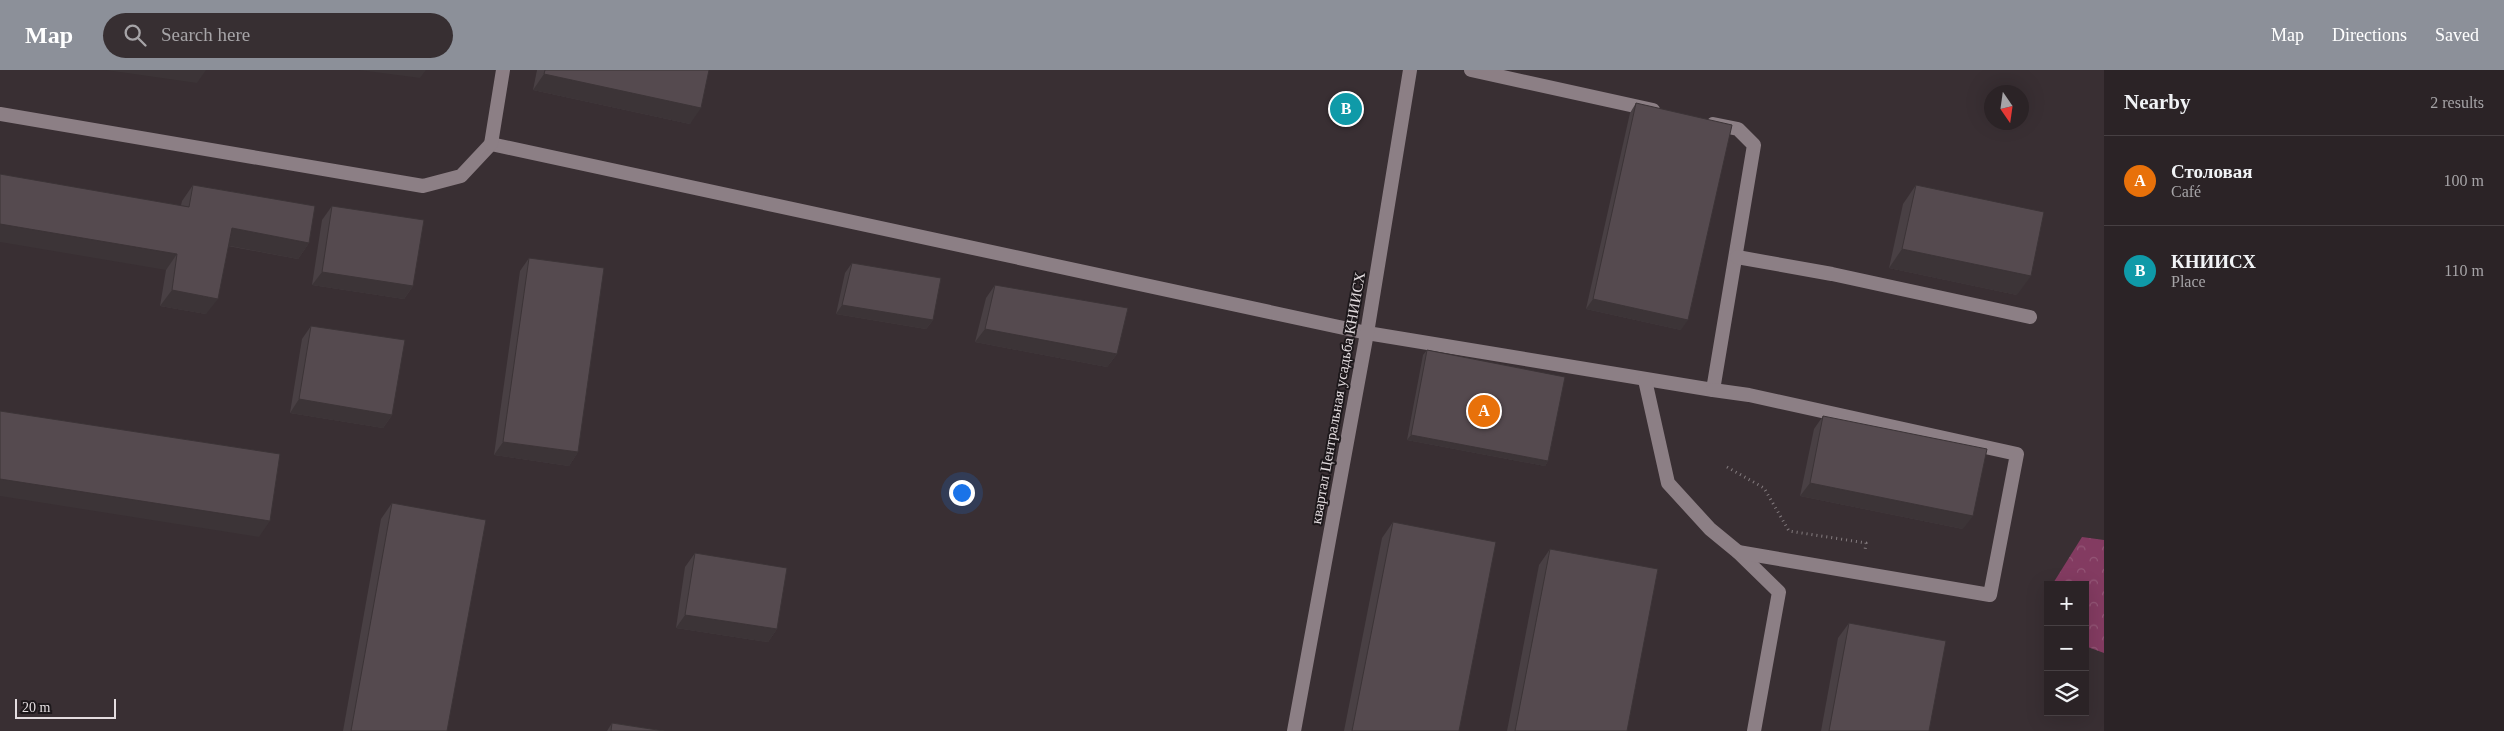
<!DOCTYPE html>
<meta charset="utf-8">
<style>
body{margin:0;font-family:"Times New Roman",serif;background:#372f32;color:#f1f3f6}
.controls{position:absolute;right:15px;bottom:15px;display:grid;overflow:hidden;border-radius:0px;box-shadow:0 5px 20px #0002}
.controls button{width:45px;height:45px;display:grid;place-items:center;padding:0;border:0;border-bottom:1px solid #474043;background:#2b2326;color:#f1f3f6;font:25px sans-serif}
.compass{position:absolute;left:1984px;top:15px;width:45px;height:45px;border-radius:50%;background:#2b2326;box-shadow:0 5px 20px #0002;rotate:167deg}
.scale{position:absolute;left:15px;bottom:12px;width:101px;box-sizing:border-box;padding-left:5px;border:2px solid #e4dde0;border-top:0;font-size:14px;line-height:18px;white-space:nowrap;color:#e4dde0;-webkit-text-stroke:4px #1d181b;paint-order:stroke}
.you{position:absolute;left:961px;top:422px;width:18px;height:18px;margin:-12px;border:4px solid #fff;border-radius:50%;background:#1a73e8;box-shadow:0 0 0 8px #1a73e833}
.badge{display:grid;place-items:center;width:32px;height:32px;border-radius:50%;background:#8c9099;color:#fff;font-size:16px;font-weight:700}
.pin{position:absolute;translate:-50% -50%;border:2px solid #fff;box-shadow:0 1px 5px #0006}
.list{margin:0;padding:0;list-style:none}
h2{display:flex;justify-content:space-between;align-items:center;height:65px;margin:0;padding:0 20px;font-size:21px}
h2 small{font-size:16px;font-weight:400;color:#a6a4a7}
.list li{display:grid;grid-template-columns:32px 1fr auto;gap:15px;align-items:center;box-sizing:border-box;height:90px;padding:0 20px;border-top:1px solid #474043}
.list b{display:block;font-size:19px;white-space:nowrap}
.list p{margin:0;font-size:16px;white-space:nowrap;color:#a6a4a7}
.list em{font-size:16px;font-style:normal;color:#a6a4a7}
.icon{flex:none;width:28px;height:28px;fill:none;stroke:currentColor;stroke-width:2;stroke-linecap:round;stroke-linejoin:round}
.map{position:relative;flex:none;width:2104px;height:661px;overflow:hidden}
header{display:flex;align-items:center;gap:30px;box-sizing:border-box;height:70px;padding:0 25px;background:#8c9099;color:#fff}
header strong{font-size:24px}
nav{display:flex;gap:28px;margin-inline-start:auto;font-size:18px}
.search{width:350px;height:45px;background:#372f32;display:flex;align-items:center;gap:12px;box-sizing:border-box;padding:0 18px;border-radius:28px;color:#a6a4a7;font-size:19px}
main{display:flex}
aside{flex:1;background:#2b2326}
.map>svg:first-child{display:block}
.forest{fill:url(#forest-crowns)}
.lines{fill:none;stroke-linecap:round;stroke-linejoin:round}
.path{stroke:#847c7f;stroke-width:3;stroke-dasharray:1 4;stroke-linecap:butt}
.service{stroke:#8c7f85;stroke-width:14}
.minor{stroke:#8c7f85;stroke-width:14}
.wall{fill:#494044}
.shaded-wall{fill:#3c3437}
.building{fill:#554a4f;stroke:#3c3437}
.labels{text-anchor:middle;stroke-width:4;stroke-linejoin:round;paint-order:stroke}
.street-label{font-size:15px;fill:#e4dde0;stroke:#1d181b}
</style>
<header>
<strong>Map</strong>
<div class="search"><svg class="icon" aria-label="search" viewBox="0 0 24 24"><circle cx="10" cy="10" r="6"/><path d="M15 15l6 6"/></svg>Search here</div>
<nav><a>Map</a><a>Directions</a><a>Saved</a></nav>
</header>
<main>
<div class="map">
<svg width="2104" height="661" viewBox="0 0 2104 661">
<defs>
<pattern id="forest-crowns" width="20" height="18" patternUnits="userSpaceOnUse" patternTransform="scale(1.25)"><rect width="20" height="18" fill="#833b61"/><path d="M2 6a3 3 0 1 1 6 0M12 15a3 3 0 1 1 6 0" fill="none" stroke="#945777"/></pattern>
</defs>
<rect width="100%" height="100%" fill="#392f33"/>
<polygon class="forest" points="2082,467 2104,470 2104,583 2085,576 2085,515 2052,515"/>
<g class="lines">
<polyline class="path" points="1727,397 1764,418 1789,461 1866,473 1865,480"/>
<g class="service">
<polyline points="1471,0 1653,40"/>
<polyline points="0,44 423,116 461,106 491,74 1367,263 1713,320 1754,75 1738,59 1713,54"/>
<polyline points="491,74 503,0"/>
<polyline points="1737,187 1832,204 2030,247"/>
<polyline points="1645,310 1668,413 1710,459 1738,482 1779,522 1754,661"/>
<polyline points="1713,320 1749,325 2017,384 1990,525 1738,482"/>
</g>
<polyline class="minor" points="1294,661 1367,263 1410,0"/>
</g>
<g class="wall">
<polygon points="537,0 709,0 690,54 533,20"/>
<polygon points="1636,33 1681,260 1586,239 1630,43"/>
<polygon points="193,115 309,173 298,189 228,176 206,244 160,236 166,200 182,131"/>
<polygon points="1916,115 2017,225 1889,198 1903,134"/>
<polygon points="332,136 413,216 404,229 312,215 322,150"/>
<polygon points="529,188 578,382 569,396 494,385 520,201"/>
<polygon points="852,193 933,250 926,259 836,244 845,203"/>
<polygon points="995,215 1117,284 1107,297 975,272 986,228"/>
<polygon points="311,256 392,345 383,358 290,343 302,269"/>
<polygon points="1427,280 1548,391 1545,396 1407,370 1423,285"/>
<polygon points="1823,346 1963,459 1800,426 1814,359"/>
<polygon points="392,433 447,661 343,661 381,449"/>
<polygon points="1393,452 1459,661 1344,661 1382,468"/>
<polygon points="1550,479 1627,661 1507,661 1539,495"/>
<polygon points="695,483 777,559 768,572 676,558 685,497"/>
<polygon points="1849,553 1929,661 1821,661 1838,568"/>
<polygon points="612,653 664,661 607,661"/>
</g>
<g class="shaded-wall">
<polygon points="106,0 206,0 197,13"/>
<polygon points="359,0 426,0 420,8"/>
<polygon points="544,4 701,38 690,54 533,20"/>
<polygon points="0,154 177,184 166,200 0,172"/>
<polygon points="232,158 309,173 298,189 220,174"/>
<polygon points="1902,179 2031,206 2017,225 1889,198"/>
<polygon points="322,202 413,216 404,229 312,215"/>
<polygon points="172,220 218,229 206,244 160,236"/>
<polygon points="1593,229 1688,250 1681,260 1586,239"/>
<polygon points="842,235 933,250 926,259 836,244"/>
<polygon points="985,259 1117,284 1107,297 975,272"/>
<polygon points="299,329 392,345 383,358 290,343"/>
<polygon points="1411,365 1548,391 1545,396 1407,370"/>
<polygon points="503,372 578,382 569,396 494,385"/>
<polygon points="0,409 270,451 259,467 0,426"/>
<polygon points="1810,413 1973,446 1963,459 1800,426"/>
<polygon points="685,545 777,559 768,572 676,558"/>
</g>
<g class="building">
<polygon points="545,0 709,0 701,38 544,4"/>
<polygon points="1636,33 1732,55 1688,250 1593,229"/>
<polygon points="0,104 189,137 193,115 315,136 309,173 232,158 218,229 172,220 177,184 0,154"/>
<polygon points="1916,115 2044,142 2031,206 1902,179"/>
<polygon points="332,136 424,150 413,216 322,202"/>
<polygon points="529,188 604,198 578,382 503,372"/>
<polygon points="852,193 941,208 933,250 842,235"/>
<polygon points="995,215 1128,238 1117,284 985,259"/>
<polygon points="311,256 405,270 392,345 299,329"/>
<polygon points="1427,280 1565,307 1548,391 1411,365"/>
<polygon points="0,341 280,384 270,451 0,409"/>
<polygon points="1823,346 1987,379 1973,446 1810,413"/>
<polygon points="392,433 486,450 447,661 351,661"/>
<polygon points="1393,452 1496,472 1459,661 1352,661"/>
<polygon points="1550,479 1658,499 1627,661 1515,661"/>
<polygon points="695,483 787,498 777,559 685,545"/>
<polygon points="1849,553 1946,571 1929,661 1829,661"/>
<polygon points="612,653 664,661 611,661"/>
</g>
<g class="labels">
<g class="street-label">
<text transform="translate(1338 328) rotate(-80)" y="5">квартал Центральная усадьба КНИИСХ</text>
</g>
</g>
</svg>
<div class="controls">
<button>+</button>
<button>−</button>
<button><svg class="icon" aria-label="layers" viewBox="0 0 24 24"><path d="M12 4l9 5-9 5-9-5zM3 14l9 5 9-5"/></svg></button>
</div>
<svg class="compass" viewBox="-18 -18 36 36"><path d="M0-13l5 13h-10z" fill="#e53935"/><path d="M0 13l5-13h-10z" fill="#a6a4a7"/></svg>
<div class="scale">20 m</div>
<div class="you"></div>
<div class="pin badge" style="left:1484px;top:341px;background:#e8710a">A</div>
<div class="pin badge" style="left:1346px;top:39px;background:#0f9aa8">B</div>
</div>
<aside>
<h2>Nearby<small>2 results</small></h2>
<ul class="list">
<li><span class="badge" style="background:#e8710a">A</span><div><b>Столовая</b><p>Café</p></div><em>100 m</em></li>
<li><span class="badge" style="background:#0f9aa8">B</span><div><b>КНИИСХ</b><p>Place</p></div><em>110 m</em></li>
</ul>
</aside>
</main>
